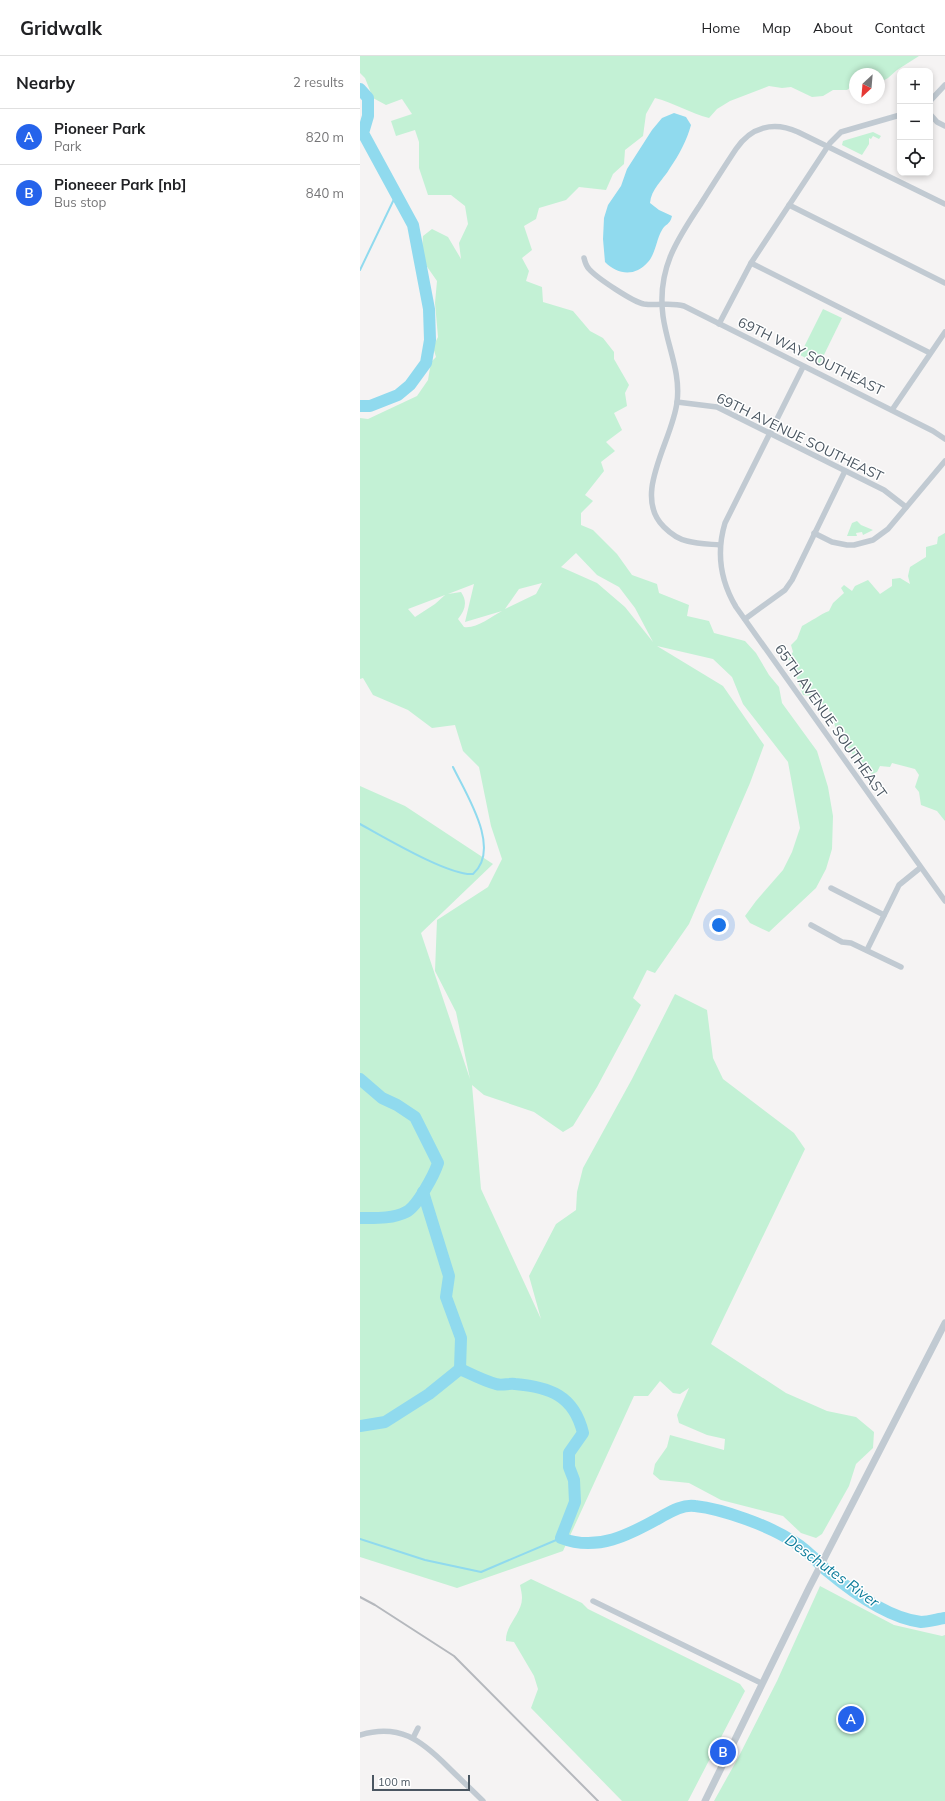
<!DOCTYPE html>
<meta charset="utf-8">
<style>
body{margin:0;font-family:Mulish,sans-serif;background:#f6f6f6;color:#202124}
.controls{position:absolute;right:12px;top:12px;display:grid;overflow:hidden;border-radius:8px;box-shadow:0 2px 6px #0003}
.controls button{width:36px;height:36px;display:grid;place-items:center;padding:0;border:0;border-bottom:1px solid #e0e0e0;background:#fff;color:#202124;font:20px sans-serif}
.compass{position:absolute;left:489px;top:12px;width:36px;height:36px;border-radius:50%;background:#fff;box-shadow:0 2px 6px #0003;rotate:206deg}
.scale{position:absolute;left:12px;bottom:10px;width:98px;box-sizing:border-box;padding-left:4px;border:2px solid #4a5661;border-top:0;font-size:11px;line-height:14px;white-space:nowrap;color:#4a5661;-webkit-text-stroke:3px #fff;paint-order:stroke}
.you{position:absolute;left:359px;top:869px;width:14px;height:14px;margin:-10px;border:3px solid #fff;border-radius:50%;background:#1a73e8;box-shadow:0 0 0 6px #1a73e833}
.badge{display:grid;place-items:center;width:26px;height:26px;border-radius:50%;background:#2563eb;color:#fff;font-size:13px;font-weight:700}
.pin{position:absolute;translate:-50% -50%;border:2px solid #fff;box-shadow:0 1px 4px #0006}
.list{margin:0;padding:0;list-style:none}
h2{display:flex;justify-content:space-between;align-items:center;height:52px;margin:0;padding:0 16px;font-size:17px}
h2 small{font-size:13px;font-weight:400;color:#757577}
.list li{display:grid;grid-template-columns:26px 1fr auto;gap:12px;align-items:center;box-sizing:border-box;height:56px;padding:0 16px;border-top:1px solid #e0e0e0}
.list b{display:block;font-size:15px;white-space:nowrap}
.list p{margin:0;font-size:13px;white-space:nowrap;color:#757577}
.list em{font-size:13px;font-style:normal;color:#757577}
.icon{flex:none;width:22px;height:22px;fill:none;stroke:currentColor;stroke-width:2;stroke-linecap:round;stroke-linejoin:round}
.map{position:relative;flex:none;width:585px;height:1745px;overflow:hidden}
header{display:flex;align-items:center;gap:24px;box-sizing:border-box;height:56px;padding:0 20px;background:#fff;border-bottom:1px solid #e0e0e0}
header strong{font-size:19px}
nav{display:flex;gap:22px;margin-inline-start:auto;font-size:14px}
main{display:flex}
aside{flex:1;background:#fff}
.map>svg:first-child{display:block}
.green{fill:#c3f1d5;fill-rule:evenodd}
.water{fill:#90daee}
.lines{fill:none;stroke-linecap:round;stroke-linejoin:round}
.stream{stroke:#90daee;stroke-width:2}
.river{stroke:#90daee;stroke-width:12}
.minor{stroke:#c1cad2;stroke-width:5.5}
.tertiary{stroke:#c1cad2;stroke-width:7}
.rail{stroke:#b5b8bd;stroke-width:2}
.labels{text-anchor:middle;stroke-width:3;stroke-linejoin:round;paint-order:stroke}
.street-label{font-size:14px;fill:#4a5661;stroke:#fff}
.water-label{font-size:15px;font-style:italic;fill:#0c7c9b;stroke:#fff}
</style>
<header>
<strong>Gridwalk</strong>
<nav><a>Home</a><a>Map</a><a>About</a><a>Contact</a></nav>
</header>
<main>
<aside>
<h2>Nearby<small>2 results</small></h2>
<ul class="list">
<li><span class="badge">A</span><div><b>Pioneer Park</b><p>Park</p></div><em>820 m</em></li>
<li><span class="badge">B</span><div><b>Pioneeer Park [nb]</b><p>Bus stop</p></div><em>840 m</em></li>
</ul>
</aside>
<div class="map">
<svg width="585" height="1745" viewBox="0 0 585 1745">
<rect width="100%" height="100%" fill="#f5f3f3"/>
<g class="green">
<path d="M0,0H559L537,14L528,22L519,27V18H495V28L487,34H473L463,40L452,41L431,31L422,32L409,30L370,45L357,53L349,62C330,57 314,47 295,42L286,58L283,80L265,94L264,108L253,118L246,134L219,131L206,144L179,152L176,163L164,170L172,194L162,202L169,215L166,225L182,231L183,246L213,255L230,275L243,282L254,296V303L269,329L265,337L267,350L254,357L262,374L246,386L255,395L241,406L244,415L225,439L233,445L221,457V469L233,474L257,498L272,519L297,528L299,537L329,549L327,560L349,565L354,577L385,585L396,597L409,619L419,631L422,647L457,695L468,731L473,760L472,793L466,813L456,832L409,876L390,867L385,860L396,845L423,814L432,796L440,772L428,706L383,648L372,621L353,603L297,590L363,630L404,689L390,727L329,868L295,917L287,914L273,942L281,949L237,1031L213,1070L203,1076L174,1056L124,1039L112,1029L121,1133L181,1263L169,1220L196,1168L216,1154L217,1136L223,1112L272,1023L315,938L347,954L353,1002L363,1023L434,1077L445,1093L351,1288L426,1337L467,1355L496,1361L514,1376L513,1392L496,1408L489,1430L462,1478L456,1482L441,1477L423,1460L361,1444L329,1427L300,1424L293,1418L295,1408L307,1391L310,1379L364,1394L365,1383L347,1379L319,1367L317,1359L329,1332L320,1338L313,1337L300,1325L288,1340H274L203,1495L97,1532L0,1501V730L45,750L133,808L61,877L110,1023L96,956L75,915L77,864L128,831L142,803L131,770L119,711L103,695L95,669L72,672L48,654L13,639L3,622L0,623V362L8,363L57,340L68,324L71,306L76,301L73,291L78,281L75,247L77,225L61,202L63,180L72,173L88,181L101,203L99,187L108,168L105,150L91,139H68L59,112V86L55,74L36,80L31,65L52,58L42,43L26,49L13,42L5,22L0,17ZM216,497L237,519L259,531L275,552L293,586L265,551L237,527L201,511ZM182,527L176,538L145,553L159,533ZM114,528L105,566L142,555C131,561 116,573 104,571L98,563C105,554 108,546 101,536L88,538ZM85,539L75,548L55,561L48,553Z"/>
<polygon points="513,76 521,80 519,83 513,80 511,83 509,82 509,88 502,99 482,89 483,85 486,84"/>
<polygon points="463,253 482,262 459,309 440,299"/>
<polygon points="497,465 501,469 513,474 503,479 502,476 496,477 497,480 487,480 492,467"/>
<path d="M585,477V765L577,755L561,749L559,736L555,731L559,719L555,713L532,707L530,711L520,710L517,716L512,718L502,712L498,700L492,698L491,693L486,691L484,681L478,678L469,654L460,653L453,640L443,639L434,614L437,608L427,603L433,596L431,589L437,583L442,570C452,565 459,559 469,555L473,547L484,537L481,532L484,529L492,535L495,530L508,524L520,538L532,530V523L540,522L550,528L548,520L550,511L566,501V491L577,488L578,481Z"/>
<path d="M171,1523L222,1547L228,1553L380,1628L385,1635L328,1745H262L171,1652L178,1633L174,1620L154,1586L146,1585C145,1569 162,1558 162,1542C162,1538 161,1534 160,1529Z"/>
<polygon points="460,1530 534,1569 582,1580 585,1579 585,1745 354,1745 378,1702 417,1625"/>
</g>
<path class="water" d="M314,57L326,61L331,69C327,84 319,99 310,112C303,124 291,133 290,147L299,154L312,160C310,169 305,168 302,174C296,184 296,197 288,206C275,221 258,219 245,206L243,183L244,162L248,149L261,130L267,113L292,74L302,62Z"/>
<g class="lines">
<g class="stream">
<polyline points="0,214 36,139"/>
<path d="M0,768C24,781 89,820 113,818C142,793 106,738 93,711"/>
<polyline points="0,1483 65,1504 121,1516 201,1482"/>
</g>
<g class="river">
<polyline points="0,33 8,42 8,60 3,77 53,169 69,253 70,284 66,307 50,329 38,339 10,350 0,350"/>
<path d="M0,1023L22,1042L37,1049L55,1061L78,1107C74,1119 57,1151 46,1156C33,1163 14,1162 0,1162"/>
<polyline points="63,1136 89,1220 86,1241 101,1282 100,1313"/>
<path d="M0,1370L25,1366L69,1338L100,1313C111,1318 124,1325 136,1328C142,1330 149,1327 155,1328C189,1331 214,1339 223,1377L209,1397V1411L214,1424L215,1446L201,1482C237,1496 269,1479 301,1461C310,1456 323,1448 335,1450C363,1453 410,1470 434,1486C446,1493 456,1504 466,1514C491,1535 528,1562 561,1566C568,1566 578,1563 585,1562"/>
</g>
<g class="minor">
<polyline points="570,45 585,29"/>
<polyline points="570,58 577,66 585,70"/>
<polyline points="429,149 585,227"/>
<path d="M224,202C225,206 226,210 229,213C237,222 273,246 284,248C297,250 311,246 324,250L573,375L585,383"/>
<polyline points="391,207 570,297"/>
<polyline points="359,268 391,207 470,87 481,76 540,59"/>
<path d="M443,311L365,467C356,497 360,524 376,551L585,845"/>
<polyline points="317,346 357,351 524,434 546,451"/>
<polyline points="532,354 585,276"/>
<polyline points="454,477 472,486 487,489 494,489 513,484 528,473 585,405"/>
<path d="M360,489C349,488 338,488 327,485C318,483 311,478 304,471C271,439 313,384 317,346C321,316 307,290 303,260C297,214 316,185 340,149C352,130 364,111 376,93C391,71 413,65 438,76L585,148"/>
<polyline points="385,563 425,534 432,524 485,415"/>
<polyline points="471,832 524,859"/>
<polyline points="451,869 482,886 491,887 541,911"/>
<polyline points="507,894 539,829 560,812"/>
<polyline points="233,1545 401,1627"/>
<path d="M0,1679C39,1667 61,1684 87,1710C99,1722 111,1733 123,1745"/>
<polyline points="53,1682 58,1672"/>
</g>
<polyline class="tertiary" points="345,1745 449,1532 585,1267"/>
<polyline class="rail" points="0,1541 15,1549 94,1600 238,1745"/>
</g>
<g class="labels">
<g class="street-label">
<text transform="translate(451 300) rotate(26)" y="5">69TH WAY SOUTHEAST</text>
<text transform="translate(440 381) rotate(26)" y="5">69TH AVENUE SOUTHEAST</text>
<text transform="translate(471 665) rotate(55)" y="5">65TH AVENUE SOUTHEAST</text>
</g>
<g class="water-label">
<text transform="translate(472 1515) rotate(36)" y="5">Deschutes River</text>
</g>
</g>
</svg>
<div class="controls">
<button>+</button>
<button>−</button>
<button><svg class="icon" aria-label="locate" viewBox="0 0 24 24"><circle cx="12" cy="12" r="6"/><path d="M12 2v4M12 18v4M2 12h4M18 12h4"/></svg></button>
</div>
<svg class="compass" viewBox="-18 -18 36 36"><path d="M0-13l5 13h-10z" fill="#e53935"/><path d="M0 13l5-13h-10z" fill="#757577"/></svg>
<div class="scale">100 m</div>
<div class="you"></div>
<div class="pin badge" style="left:491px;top:1663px">A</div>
<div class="pin badge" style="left:363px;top:1696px">B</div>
</div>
</main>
